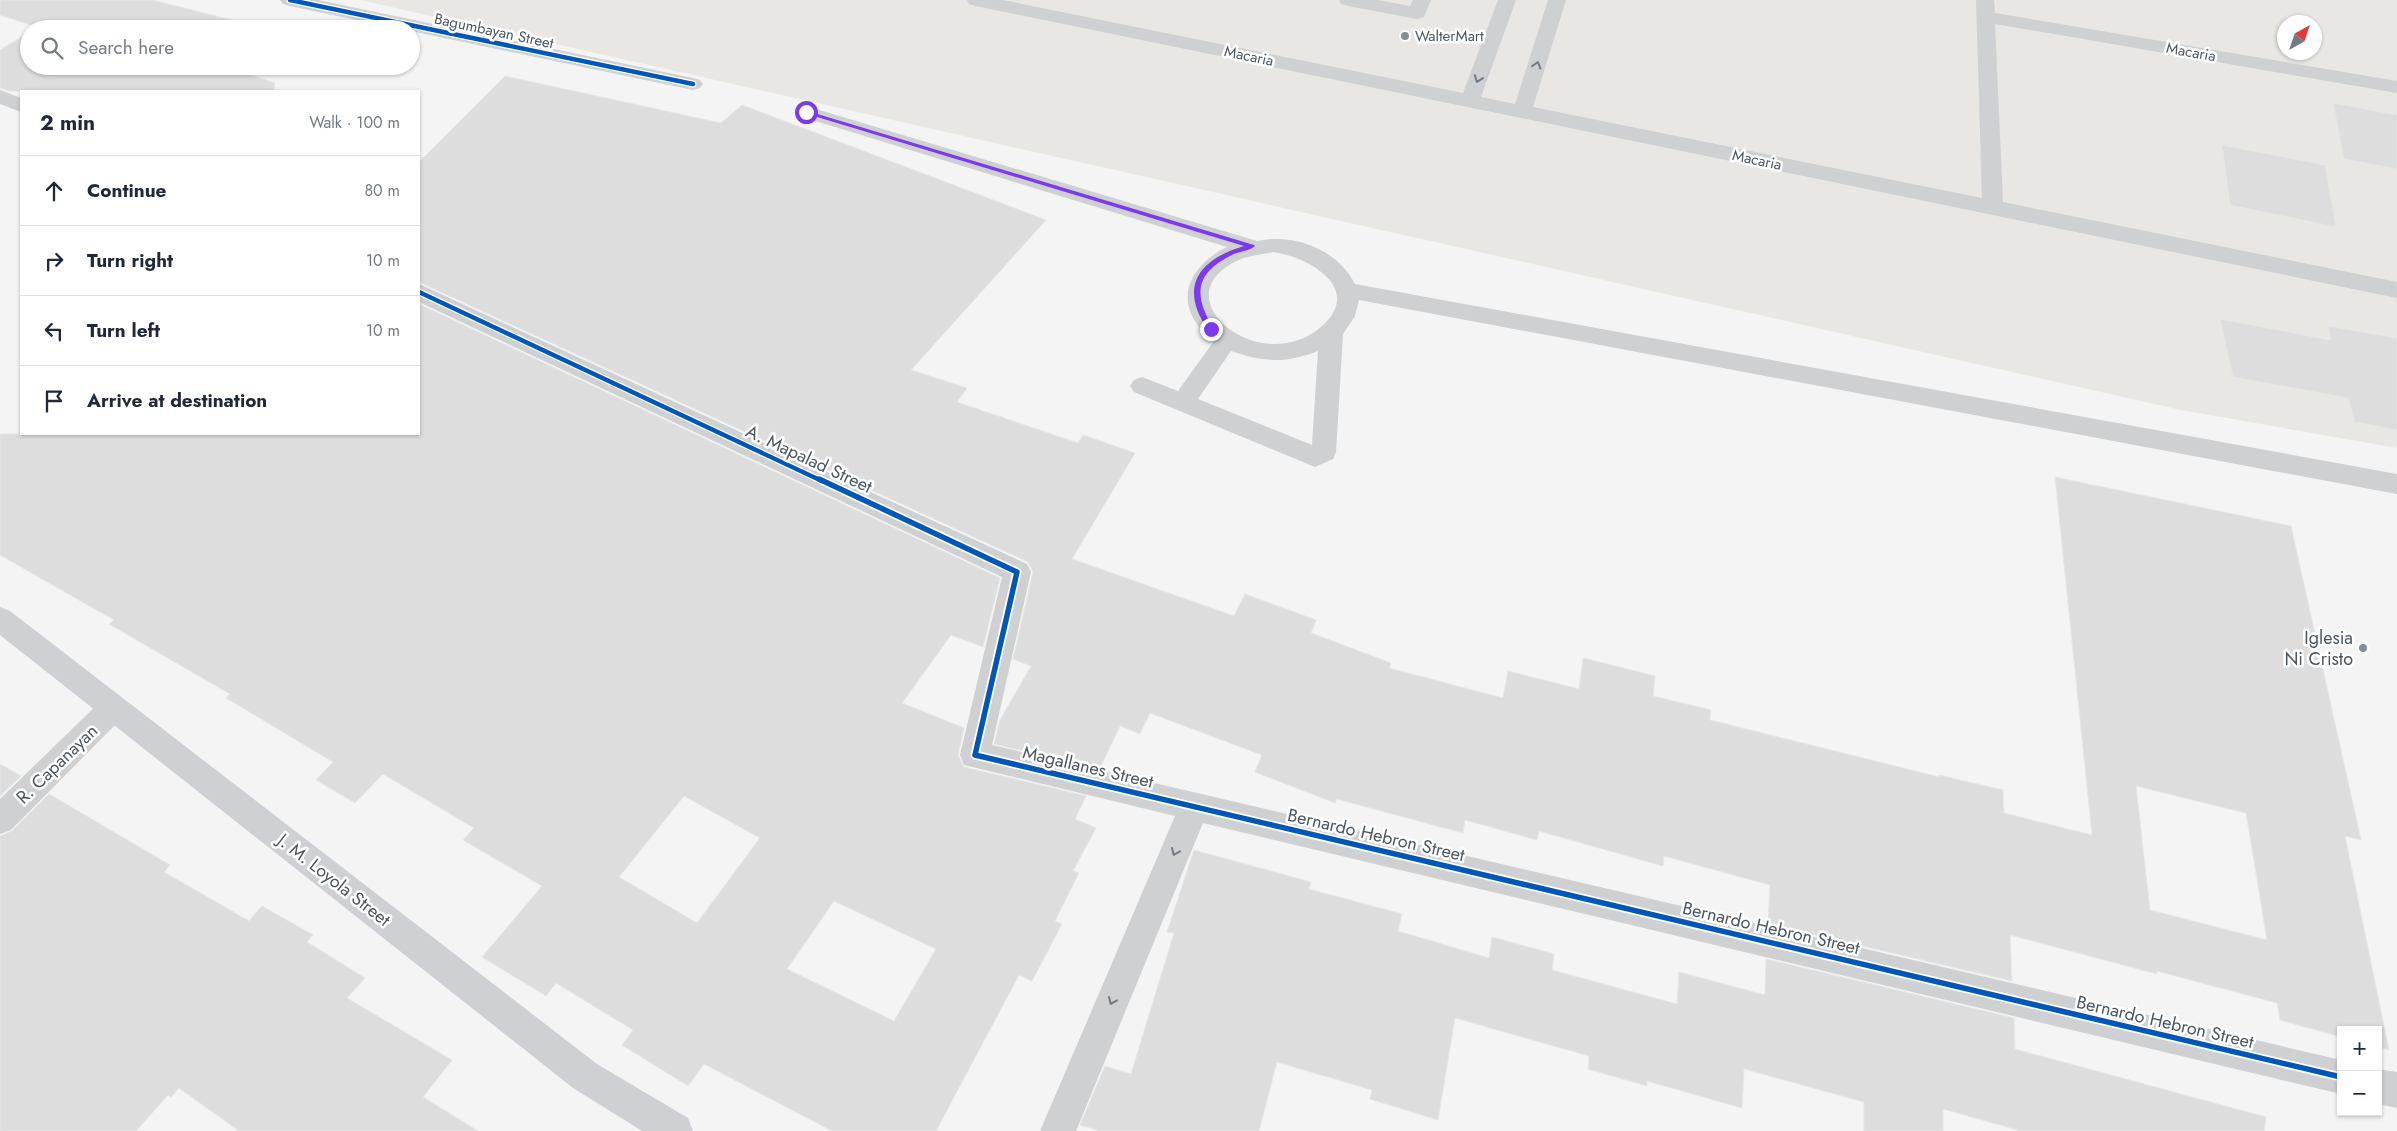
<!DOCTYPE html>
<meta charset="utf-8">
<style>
body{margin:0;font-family:Jost,sans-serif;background:#f2f2f3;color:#1f2937}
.controls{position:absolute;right:15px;bottom:15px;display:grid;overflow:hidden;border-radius:0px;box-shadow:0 1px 4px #0004}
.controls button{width:45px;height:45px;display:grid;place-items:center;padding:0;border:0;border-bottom:1px solid #e0e1e3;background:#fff;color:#1f2937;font:25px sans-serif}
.compass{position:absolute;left:2277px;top:15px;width:45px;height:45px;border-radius:50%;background:#fff;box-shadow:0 1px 4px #0004;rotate:40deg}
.stop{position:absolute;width:15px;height:15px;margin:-11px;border:4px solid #7c3aed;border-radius:50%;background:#fff}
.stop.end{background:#7c3aed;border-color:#fff;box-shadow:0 1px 5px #0008}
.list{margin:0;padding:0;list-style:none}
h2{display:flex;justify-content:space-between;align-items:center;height:65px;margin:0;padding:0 20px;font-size:21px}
h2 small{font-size:16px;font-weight:400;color:#747a83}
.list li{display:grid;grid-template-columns:32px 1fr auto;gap:15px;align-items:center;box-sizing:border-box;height:70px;padding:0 20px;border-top:1px solid #e0e1e3}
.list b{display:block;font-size:19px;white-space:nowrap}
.list em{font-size:16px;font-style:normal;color:#747a83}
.icon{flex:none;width:28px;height:28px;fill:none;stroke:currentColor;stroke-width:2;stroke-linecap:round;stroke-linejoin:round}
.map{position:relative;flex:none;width:2397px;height:1131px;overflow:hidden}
.search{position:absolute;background:#fff;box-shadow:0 1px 4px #0004;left:20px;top:20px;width:400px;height:55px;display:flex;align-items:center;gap:12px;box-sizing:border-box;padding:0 18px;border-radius:28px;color:#747a83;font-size:19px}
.panel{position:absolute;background:#fff;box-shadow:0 1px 4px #0004;left:20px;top:90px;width:400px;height:345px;border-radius:0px}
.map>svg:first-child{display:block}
.commercial{fill:#e8e7e3;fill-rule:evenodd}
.building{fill:#ddddde;stroke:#e5e6e7;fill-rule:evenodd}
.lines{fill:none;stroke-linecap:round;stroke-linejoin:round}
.service{fill:#ced0d2;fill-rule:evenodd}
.minor{fill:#ced0d2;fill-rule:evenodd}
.secondary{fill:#ced0d4;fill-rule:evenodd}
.cycleway-far1-casing{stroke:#fff;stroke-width:7}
.cycleway-casing{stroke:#fff;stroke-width:9}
.cycleway-far1{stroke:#0057b8;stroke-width:4.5}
.cycleway{stroke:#0057b8;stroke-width:5.5}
.oneway{stroke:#727b83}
.route{fill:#7c3aed}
.poi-dot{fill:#868d94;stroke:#fff;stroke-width:2}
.labels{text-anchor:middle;stroke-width:5;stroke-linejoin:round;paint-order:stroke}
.far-street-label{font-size:15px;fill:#4a5661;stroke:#fff}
.far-poi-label{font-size:15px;fill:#4a5661;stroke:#fff;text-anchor:start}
.street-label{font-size:18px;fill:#4a5661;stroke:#fff}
.poi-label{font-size:18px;fill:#4a5661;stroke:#fff;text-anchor:end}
</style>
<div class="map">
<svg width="2397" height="1131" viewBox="0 0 2397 1131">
<rect width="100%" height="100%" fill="#f4f4f4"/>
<path class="commercial" d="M360,0H2397V448L2181,410ZM2284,22H2314V52H2284Z"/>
<g class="building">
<polygon points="0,0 153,0 232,20 221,29 35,29 37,27 0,15"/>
<polygon points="29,32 29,66 224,66 275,83 273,91 9,91 0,88 0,50"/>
<path d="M505,76L721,123L742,105L1046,220L911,370L967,388L957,402L1078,443L1083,435L1135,453L1072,559L1234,616L1245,594L1316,620L1311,633L1391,663L1389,668L1503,698L1508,671L1579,689L1583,658L1655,676L1653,696L1711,710L1710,720L1939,777V775L2003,790L2004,813L2092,835L2055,477L2291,526L2361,840L2345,836L2389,1050L2378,1047V1030H2341V1037L2280,1020L2277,1003L2157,971V974L2010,935L2012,981L1768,924L1770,885L1664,856L1663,866L1539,831L1537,840L1465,820L1463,833L1337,799L1335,803L1255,772L1262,755L1150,713L1140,734L1120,726L1100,768L994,744L1000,720L1031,666L1013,659L1033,572L1028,562L419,282V162ZM2136,786L2246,813L2267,940L2150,910Z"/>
<polygon points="2333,103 2397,115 2397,169 2344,159"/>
<polygon points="2222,145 2325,165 2336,227 2230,205"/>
<path d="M419,304L1000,578L983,647L951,635L902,703L964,728L958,755L964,767L1086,796L1075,819L1096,828L1073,871L1079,873L1055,921L1062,924L1032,981L1019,975L936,1131H832L704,1064L688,1086L622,1045L633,1030L556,983L546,996L482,957L542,886L463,840L474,828L383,774L355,803L316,780L333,762L226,698L230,694L109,624L114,620L0,555V434H419ZM684,796L760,838L697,923L619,877ZM834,901L936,949L894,1021L787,969Z"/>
<polygon points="2220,319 2331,340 2328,326 2397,338 2397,430 2355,422 2348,398 2233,377"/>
<polygon points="0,764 21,776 0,796"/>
<polygon points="49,794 170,865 164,872 249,921 262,906 313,935 307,942 365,978 347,998 452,1060 423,1097 478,1131 239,1131 179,1088 171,1097 168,1095 136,1131 0,1131 0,836 12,831"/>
<polygon points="1194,850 1311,882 1309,889 1402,914 1398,931 1489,958 1492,937 1554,954 1552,970 1677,1004 1679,972 1765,995 1766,959 2014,1018 2015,1049 2266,1117 2264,1131 2021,1131 1943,1109 1943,1131 1864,1131 1864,1102 1744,1069 1742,1108 1647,1081 1647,1086 1588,1069 1589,1056 1455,1018 1438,1120 1370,1099 1372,1090 1277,1062 1259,1131 1100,1131 1080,1125 1105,1066 1131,1074 1174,933 1167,932"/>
</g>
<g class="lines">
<g class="service">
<polygon points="967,0 1003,0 1463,93 1498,0 1516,0 1481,97 1515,104 1548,0 1566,0 1533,107 1982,198 1976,0 1994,0 1995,13 2397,81 2397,93 1995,24 2003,202 2397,282 2397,298 976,6 969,4"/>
<polygon points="1339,0 1378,0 1410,6 1413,0 1431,0 1424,17 1417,19 1348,6 1341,4"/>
<path d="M806,106L1257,241C1294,233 1337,249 1355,284L2397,474V494L1359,300L1355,316L1343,334L1336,452L1333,459L1315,467L1134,392L1130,386L1134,380L1142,377L1178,391L1214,341C1172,309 1183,269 1227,247L799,116L796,112L799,108ZM1273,252C1309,257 1365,289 1321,327C1259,380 1158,296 1239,260C1249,255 1262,255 1273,252ZM1231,351C1263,362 1286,364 1318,351L1312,445L1198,399Z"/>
</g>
<g class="minor">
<polygon points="280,0 318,0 693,78 700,80 703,84 700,88 693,90 411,31 411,29 399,29 290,6 283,4"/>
<polygon points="0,90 21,98 21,112 0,104"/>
<polygon points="419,284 1027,564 1031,572 992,745 2341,1060 2341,1094 1203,823 1076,1131 1040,1131 1175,816 964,765 960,755 1002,577 419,302"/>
<polygon points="113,695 123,699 128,708 123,717 11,830 0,834 0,799 103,699"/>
<polygon points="2378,1069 2397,1072 2397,1108 2378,1104"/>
</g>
<polygon class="secondary" points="0,607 10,611 597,1064 688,1118 693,1131 642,1131 573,1088 0,635"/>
<defs>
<g id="cycleway-far1">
<polyline points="290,0 693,84"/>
<polyline points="419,292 822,481"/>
</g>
<polyline id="cycleway" points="819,479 1017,572 975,755 2341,1077"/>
</defs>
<use href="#cycleway-far1" class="cycleway-far1-casing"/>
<use href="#cycleway" class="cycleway-casing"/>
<use href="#cycleway-far1" class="cycleway-far1"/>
<use href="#cycleway" class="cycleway"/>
</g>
<defs><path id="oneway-chevron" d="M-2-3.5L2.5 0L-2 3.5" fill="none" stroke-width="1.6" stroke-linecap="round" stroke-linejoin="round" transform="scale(1.25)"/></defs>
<g class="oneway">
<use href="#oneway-chevron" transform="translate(1537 65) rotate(-73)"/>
<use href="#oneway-chevron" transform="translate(1478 79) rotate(110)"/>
<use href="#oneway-chevron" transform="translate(1175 852) rotate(113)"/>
<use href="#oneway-chevron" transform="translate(1112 1001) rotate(113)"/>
</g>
<path class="route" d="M804,110L1254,245L1255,246C1249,251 1241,251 1234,254C1194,273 1193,295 1214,329L1208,330C1179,288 1197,260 1244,246L804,113Z"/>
<g class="poi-dot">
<circle cx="1405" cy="36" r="5"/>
<circle cx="2363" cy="648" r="5"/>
</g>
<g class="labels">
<g class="far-street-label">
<text transform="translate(494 31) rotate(12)" y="5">Bagumbayan Street</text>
<text transform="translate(2191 52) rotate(10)" y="5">Macaria</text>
<text transform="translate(1249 56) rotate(12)" y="5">Macaria</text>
<text transform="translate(1757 160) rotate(12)" y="5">Macaria</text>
</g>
<g class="far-poi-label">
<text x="1415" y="41">WalterMart</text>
</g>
<g class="street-label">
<text transform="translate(809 459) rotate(25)" y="6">A. Mapalad Street</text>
<text transform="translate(57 764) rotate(-44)" y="6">R. Capanayan</text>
<text transform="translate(1088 767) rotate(13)" y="6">Magallanes Street</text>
<text transform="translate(1376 835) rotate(13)" y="6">Bernardo Hebron Street</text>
<text transform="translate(334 880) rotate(38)" y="6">J. M. Loyola Street</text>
<text transform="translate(1771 928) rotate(13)" y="6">Bernardo Hebron Street</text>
<text transform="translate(2165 1022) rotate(13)" y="6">Bernardo Hebron Street</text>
</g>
<g class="poi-label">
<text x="2353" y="644">Iglesia<tspan x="2353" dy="21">Ni Cristo</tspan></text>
</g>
</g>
</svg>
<div class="controls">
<button>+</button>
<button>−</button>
</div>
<svg class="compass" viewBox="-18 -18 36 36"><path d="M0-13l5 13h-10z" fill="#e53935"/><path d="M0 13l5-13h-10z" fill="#747a83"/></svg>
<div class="stop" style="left:806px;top:112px"></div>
<div class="stop end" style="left:1211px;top:329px"></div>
<div class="search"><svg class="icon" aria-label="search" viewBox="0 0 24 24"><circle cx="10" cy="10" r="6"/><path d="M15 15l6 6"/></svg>Search here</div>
<section class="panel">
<h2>2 min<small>Walk · 100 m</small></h2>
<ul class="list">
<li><svg class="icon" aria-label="ahead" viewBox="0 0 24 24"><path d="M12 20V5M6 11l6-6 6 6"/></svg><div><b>Continue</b></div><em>80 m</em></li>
<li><svg class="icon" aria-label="right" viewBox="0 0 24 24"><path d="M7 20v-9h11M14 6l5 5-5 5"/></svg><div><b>Turn right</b></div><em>10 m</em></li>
<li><svg class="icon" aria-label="left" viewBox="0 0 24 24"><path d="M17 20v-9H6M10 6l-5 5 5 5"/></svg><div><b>Turn left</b></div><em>10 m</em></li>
<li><svg class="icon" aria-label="arrive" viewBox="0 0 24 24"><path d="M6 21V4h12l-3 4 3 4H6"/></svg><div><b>Arrive at destination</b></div></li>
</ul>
</section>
</div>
